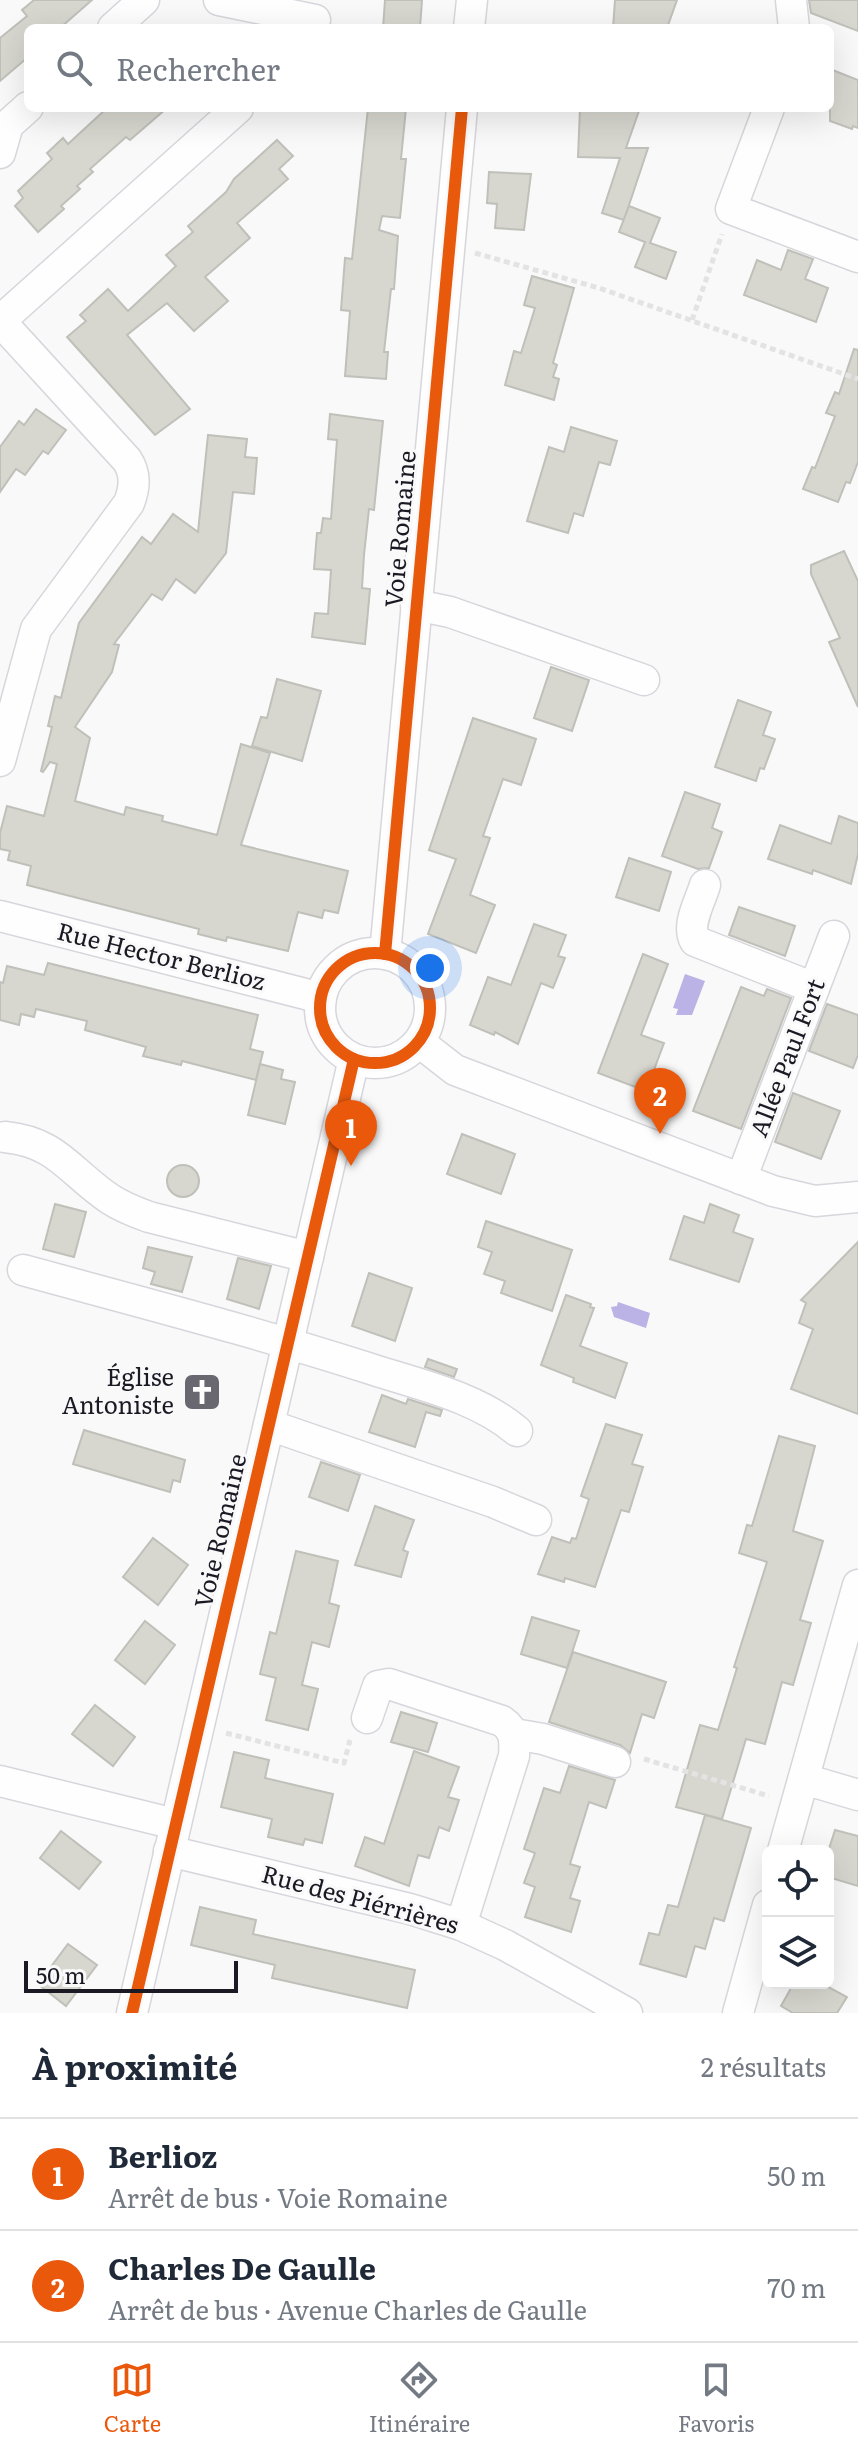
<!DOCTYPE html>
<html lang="fr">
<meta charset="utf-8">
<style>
body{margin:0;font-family:Literata,serif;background:#f6f6f7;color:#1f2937}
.controls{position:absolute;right:24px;bottom:24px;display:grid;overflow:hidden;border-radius:12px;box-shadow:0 8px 32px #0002}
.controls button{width:72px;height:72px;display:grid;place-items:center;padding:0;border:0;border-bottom:2px solid #e0e1e3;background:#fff;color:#1f2937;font:40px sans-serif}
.scale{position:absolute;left:24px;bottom:20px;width:214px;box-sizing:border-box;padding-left:8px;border:4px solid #1b1924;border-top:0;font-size:22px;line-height:28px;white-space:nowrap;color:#1b1924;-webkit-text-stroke:6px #f9f9f9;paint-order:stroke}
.you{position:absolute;left:430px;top:968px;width:28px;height:28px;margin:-20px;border:6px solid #fff;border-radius:50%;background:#1a73e8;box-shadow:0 0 0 12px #1a73e833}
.badge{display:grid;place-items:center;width:52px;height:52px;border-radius:50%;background:#ea580c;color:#fff;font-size:26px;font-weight:700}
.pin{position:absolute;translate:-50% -66px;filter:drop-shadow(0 2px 4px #0008)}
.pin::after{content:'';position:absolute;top:42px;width:28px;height:24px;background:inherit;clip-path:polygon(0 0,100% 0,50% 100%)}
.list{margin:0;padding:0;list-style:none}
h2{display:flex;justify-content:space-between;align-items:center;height:104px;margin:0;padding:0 32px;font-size:34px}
h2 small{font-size:26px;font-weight:400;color:#747a83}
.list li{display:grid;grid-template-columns:52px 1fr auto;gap:24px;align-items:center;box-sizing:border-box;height:112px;padding:0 32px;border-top:2px solid #e0e1e3}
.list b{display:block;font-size:30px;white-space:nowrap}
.list p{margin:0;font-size:26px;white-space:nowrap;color:#747a83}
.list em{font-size:26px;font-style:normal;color:#747a83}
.icon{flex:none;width:44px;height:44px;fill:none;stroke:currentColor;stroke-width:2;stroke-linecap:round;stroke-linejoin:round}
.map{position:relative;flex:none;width:858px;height:2013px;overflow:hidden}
.search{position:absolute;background:#fff;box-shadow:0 8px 32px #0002;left:24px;right:24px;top:24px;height:88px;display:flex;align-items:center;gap:20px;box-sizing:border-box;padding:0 28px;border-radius:12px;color:#747a83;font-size:30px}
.sheet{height:328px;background:#fff}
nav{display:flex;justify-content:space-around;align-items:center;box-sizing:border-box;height:112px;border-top:2px solid #e0e1e3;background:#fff;font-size:22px;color:#747a83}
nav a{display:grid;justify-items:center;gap:4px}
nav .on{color:#ea580c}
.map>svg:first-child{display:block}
.water{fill:#bbb2e5}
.building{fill:#d7d7d0;stroke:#c0c0ba;stroke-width:2}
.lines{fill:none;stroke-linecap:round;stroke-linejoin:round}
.minor-casing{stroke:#d7d6dc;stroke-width:33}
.path{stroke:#e3e3e3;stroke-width:5;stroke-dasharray:6 4;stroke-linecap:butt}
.minor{stroke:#fefefe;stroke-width:30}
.cycleway-casing{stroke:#f9f9f9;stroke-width:17}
.cycleway{stroke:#e8590c;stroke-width:12}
.labels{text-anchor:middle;stroke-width:6;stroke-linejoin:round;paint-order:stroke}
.street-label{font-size:24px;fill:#1b1924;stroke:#f9f9f9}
.poi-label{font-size:24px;fill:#1b1924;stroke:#f9f9f9;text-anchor:end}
</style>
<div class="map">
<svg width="858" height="2013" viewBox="0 0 858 2013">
<rect width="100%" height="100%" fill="#f9f9f9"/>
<g class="water">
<polygon points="685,974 705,981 692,1015 676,1015 678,1009 673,1008"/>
<polygon points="618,1302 650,1313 646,1328 614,1317 611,1307 617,1306"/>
</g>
<g class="building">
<polygon points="34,0 92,0 60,28 28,28 28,57 0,81 0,38 27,16 22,10"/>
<polygon points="385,0 422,0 420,28 383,28"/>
<polygon points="615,0 677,0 667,28 613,28"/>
<polygon points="809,0 858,0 858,31 811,13"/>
<polygon points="830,69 858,80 858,128 853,126 852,129 830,121"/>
<polygon points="107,108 167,108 130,140 126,137 90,169 93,172 77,186 80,189 61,206 64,209 38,232 15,206 23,198 18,191 52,159 47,153 63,138 68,144"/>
<polygon points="368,108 406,108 401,159 406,159 400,218 382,216 379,230 398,236 394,289 391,289 384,352 388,352 386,379 345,376 350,311 341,310 345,258 352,259"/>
<polygon points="580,108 640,108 626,148 648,148 624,220 602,213 620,158 578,157"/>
<polygon points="277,140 293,156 279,169 288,179 237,223 250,238 205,277 228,301 194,331 167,303 127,335 190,409 155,435 67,337 86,321 80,315 108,289 128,311 176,266 166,255 193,232 188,226 226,192 234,179"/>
<polygon points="489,172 531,174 524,230 495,228 497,204 487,203"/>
<polygon points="629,206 660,218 650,243 676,252 666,279 635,267 645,242 619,232"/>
<polygon points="788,250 813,259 805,279 828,288 816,322 744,295 757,260 781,270"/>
<polygon points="532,276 574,288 553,363 557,365 553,377 559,379 554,400 505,385 514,351 521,353 535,308 524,305"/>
<polygon points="854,349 858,350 858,462 850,483 846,482 838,502 803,489 812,467 815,468 835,416 826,413 835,392 839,394"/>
<polygon points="36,409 66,430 48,454 43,451 25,475 16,469 0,492 0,447 19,421 24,425"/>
<polygon points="330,414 383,421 374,510 369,509 364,555 362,588 370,589 365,644 312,637 315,613 328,614 331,570 314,569 317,533 321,533 323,518 331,519 337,440 328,439"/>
<polygon points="571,427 617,441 610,465 599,462 583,516 574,513 568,533 527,521 549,447 564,452"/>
<polygon points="208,435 247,439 245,457 257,458 254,494 233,492 226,553 195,593 176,579 162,600 152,594 114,644 119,645 112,672 75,727 90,738 75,801 124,815 126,807 163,816 162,821 217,835 241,744 270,753 241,845 348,871 338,913 324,910 322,918 298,912 288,951 227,937 226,941 198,934 199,929 27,885 31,866 8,860 10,851 0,849 0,833 7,806 44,816 57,764 50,762 43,772 41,771 52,727 48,726 55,696 61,698 79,623 142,537 151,544 173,514 198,532"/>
<polygon points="844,551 858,581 858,707 829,642 840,638 811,574 811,565"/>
<polygon points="551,667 589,680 572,731 534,718"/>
<polygon points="277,679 321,691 302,761 252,746 261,717 267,718"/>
<polygon points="738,700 771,712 763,735 775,739 764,769 760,768 756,781 715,767"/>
<polygon points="473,718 536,739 521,785 503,779 483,836 490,838 470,895 495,905 476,953 428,934 456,859 429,850"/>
<polygon points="685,792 720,804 712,828 722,832 709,868 698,869 662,856"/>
<polygon points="839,816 858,823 858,854 851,884 813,870 812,874 768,859 780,825 831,844"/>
<polygon points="629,858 671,872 659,911 616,897"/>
<polygon points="739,907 795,926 785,956 729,935"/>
<polygon points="534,924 566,935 558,956 565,958 553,988 541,983 518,1044 495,1032 494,1035 470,1025 488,977 511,985"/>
<polygon points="643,954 668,964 641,1035 664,1043 646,1091 598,1073"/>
<polygon points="48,963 258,1015 250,1049 263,1052 256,1080 182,1061 181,1065 143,1056 146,1047 85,1030 87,1021 36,1009 34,1017 21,1014 19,1025 0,1020 0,982 3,983 7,966 44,975"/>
<polygon points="741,987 764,996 767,989 791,998 741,1129 693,1111"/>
<polygon points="827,1004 858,1015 858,1055 853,1068 809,1051"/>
<polygon points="260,1064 283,1070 281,1079 295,1082 285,1124 248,1115"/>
<polygon points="793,1093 840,1111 821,1159 775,1142"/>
<polygon points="462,1134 515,1154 501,1194 447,1174"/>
<circle cx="183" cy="1181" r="16"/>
<polygon points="55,1204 86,1212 74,1257 43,1249"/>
<polygon points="710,1204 739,1215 733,1232 753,1239 739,1282 670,1259 684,1216 704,1223"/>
<polygon points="486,1221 572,1250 552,1311 501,1293 505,1281 484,1274 492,1252 478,1247"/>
<polygon points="858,1242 858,1414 791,1389 813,1329 799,1323 806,1303 801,1300"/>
<polygon points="148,1247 192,1257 182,1292 151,1284 155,1272 143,1268"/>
<polygon points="238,1258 271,1266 259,1309 227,1299"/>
<polygon points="369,1273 412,1288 395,1341 352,1326"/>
<polygon points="566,1295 591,1304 590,1307 594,1308 580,1346 627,1363 615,1398 573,1382 574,1378 541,1365"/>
<polygon points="428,1359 457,1369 454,1377 425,1367"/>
<polygon points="382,1395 406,1404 408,1399 442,1410 440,1416 426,1412 415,1447 369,1432"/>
<polygon points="606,1424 642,1435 632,1464 643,1467 629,1512 621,1510 595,1587 565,1578 564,1582 538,1574 552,1537 570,1543 572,1538 576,1539 589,1499 581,1496"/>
<polygon points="84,1430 185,1460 180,1482 173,1480 170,1492 73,1464"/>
<polygon points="779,1436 815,1446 793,1531 823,1541 800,1620 811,1623 793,1685 782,1682 765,1744 746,1739 722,1819 676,1807 700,1725 718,1730 737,1668 734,1667 767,1562 739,1553 747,1525 752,1526"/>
<polygon points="321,1462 360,1475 348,1511 309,1497"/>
<polygon points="375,1506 414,1520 403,1550 408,1552 401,1577 355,1565"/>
<polygon points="153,1538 188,1565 158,1605 123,1577"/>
<polygon points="296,1551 338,1561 329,1603 339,1606 329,1647 312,1642 302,1685 318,1689 308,1730 266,1720 276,1678 260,1674 270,1632 276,1634"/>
<polygon points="532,1617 579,1631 567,1668 521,1654"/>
<polygon points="145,1621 175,1645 145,1684 115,1660"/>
<polygon points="573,1652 666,1682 654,1718 642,1714 630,1753 620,1745 549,1722"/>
<polygon points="95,1705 135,1737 113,1766 72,1734"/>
<polygon points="401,1712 437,1723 428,1752 391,1742"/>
<polygon points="414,1751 459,1767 448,1797 459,1800 449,1831 439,1827 429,1858 418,1855 409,1886 355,1866 365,1837 384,1844"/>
<polygon points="234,1752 269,1760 265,1778 333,1794 322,1843 305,1839 303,1845 268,1837 272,1819 221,1807"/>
<polygon points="569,1766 615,1780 606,1808 589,1802 570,1864 580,1867 570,1898 580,1901 571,1932 525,1917 535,1887 524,1883 535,1853 524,1849 544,1788 560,1793"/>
<polygon points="705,1815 751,1828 724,1921 714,1918 705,1949 695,1946 686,1977 640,1964 649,1933 659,1935 668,1905 678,1907"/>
<polygon points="835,1830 858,1836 858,1886 828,1877 828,1852"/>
<polygon points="61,1831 101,1862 79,1889 40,1858"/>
<polygon points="200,1907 256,1920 253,1934 415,1970 407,2008 272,1978 275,1965 191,1945"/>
<polygon points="68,1944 97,1965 66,2006 38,1984"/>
<polygon points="794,1983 821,1983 847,1997 837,2013 793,2013 781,2006"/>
</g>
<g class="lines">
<defs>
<g id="minor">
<polyline points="219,0 315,20"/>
<polyline points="791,0 794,28"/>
<polyline points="113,28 144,0"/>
<polyline points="469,28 472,0"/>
<polyline points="769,108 731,209 858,257"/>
<polyline points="0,153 8,125 28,107"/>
<polyline points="416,605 450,612 644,680"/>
<path d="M0,761L36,629L129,503C135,487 136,474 127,460L0,321L238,108"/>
<path d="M705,885C700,902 686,925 695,941L814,988"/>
<polyline points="0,916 321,998"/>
<circle cx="375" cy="1008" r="55"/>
<polyline points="385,954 462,108"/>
<polyline points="419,1042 455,1070 773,1191 815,1201 858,1197"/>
<path d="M5,1137C57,1142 70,1172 110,1199C122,1207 135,1212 149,1217L308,1257"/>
<polyline points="741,1179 834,936"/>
<path d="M23,1270C139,1302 256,1332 371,1369C420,1385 477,1397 517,1431"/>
<polyline points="269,1425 493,1502 536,1520"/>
<path d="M367,1718L378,1686L389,1684L502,1721C515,1730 515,1740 514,1756L461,1925"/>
<polyline points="514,1734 543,1739 615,1762"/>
<polyline points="804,1779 858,1795"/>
<polyline points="0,1781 175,1824"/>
<polyline points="169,1851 410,1909 461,1925 505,1945 627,2013"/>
<polyline points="783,1851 858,1585"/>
<polyline points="132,2013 354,1059"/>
<polyline points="738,2013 768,1905"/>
</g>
</defs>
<use href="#minor" class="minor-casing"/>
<g class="path">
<polyline points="475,253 599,288 858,379"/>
<polyline points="692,320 722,234"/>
<polyline points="226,1733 344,1763 350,1740"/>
<polyline points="644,1759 769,1796"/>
</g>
<use href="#minor" class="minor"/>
<defs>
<g id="cycleway">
<circle cx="375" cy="1008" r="55"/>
<polyline points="385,954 462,108"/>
<polyline points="132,2013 354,1059"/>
</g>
</defs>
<use href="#cycleway" class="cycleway-casing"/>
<use href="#cycleway" class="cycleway"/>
</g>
<defs>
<symbol id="church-square" viewBox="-11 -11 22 22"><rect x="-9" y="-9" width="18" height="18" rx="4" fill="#69676f" stroke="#f9f9f9"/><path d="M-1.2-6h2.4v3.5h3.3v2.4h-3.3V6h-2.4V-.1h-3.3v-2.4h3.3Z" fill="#fff"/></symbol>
</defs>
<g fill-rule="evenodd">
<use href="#church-square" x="180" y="1370" width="44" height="44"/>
</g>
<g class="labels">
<g class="street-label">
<text transform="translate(401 529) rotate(-85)" y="8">Voie Romaine</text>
<text transform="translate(161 957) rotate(14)" y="8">Rue Hector Berlioz</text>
<text transform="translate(788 1058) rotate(-69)" y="8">Allée Paul Fort</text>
<text transform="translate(221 1531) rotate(-77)" y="8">Voie Romaine</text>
<text transform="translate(360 1900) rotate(15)" y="8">Rue des Piérrières</text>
</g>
<g class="poi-label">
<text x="174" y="1386">Église<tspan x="174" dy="28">Antoniste</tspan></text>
</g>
</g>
</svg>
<div class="controls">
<button><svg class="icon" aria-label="locate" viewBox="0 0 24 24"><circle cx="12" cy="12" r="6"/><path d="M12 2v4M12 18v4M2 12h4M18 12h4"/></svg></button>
<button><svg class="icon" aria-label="layers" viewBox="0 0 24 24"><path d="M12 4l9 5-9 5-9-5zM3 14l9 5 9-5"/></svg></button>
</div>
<div class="scale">50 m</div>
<div class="you"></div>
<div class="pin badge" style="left:351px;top:1166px">1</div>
<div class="pin badge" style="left:660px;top:1134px">2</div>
<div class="search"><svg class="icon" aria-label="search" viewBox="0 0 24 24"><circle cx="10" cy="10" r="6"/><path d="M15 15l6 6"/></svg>Rechercher</div>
</div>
<section class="sheet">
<h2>À proximité<small>2 résultats</small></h2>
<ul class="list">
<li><span class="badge">1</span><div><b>Berlioz</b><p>Arrêt de bus · Voie Romaine</p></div><em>50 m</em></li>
<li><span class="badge">2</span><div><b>Charles De Gaulle</b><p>Arrêt de bus · Avenue Charles de Gaulle</p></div><em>70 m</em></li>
</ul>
</section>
<nav>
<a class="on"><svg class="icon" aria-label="map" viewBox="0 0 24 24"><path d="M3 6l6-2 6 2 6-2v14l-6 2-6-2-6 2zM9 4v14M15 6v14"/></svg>Carte</a>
<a><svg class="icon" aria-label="directions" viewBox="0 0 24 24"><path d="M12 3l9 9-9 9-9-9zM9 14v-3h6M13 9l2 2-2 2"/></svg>Itinéraire</a>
<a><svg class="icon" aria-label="saved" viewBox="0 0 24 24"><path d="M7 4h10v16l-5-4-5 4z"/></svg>Favoris</a>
</nav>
